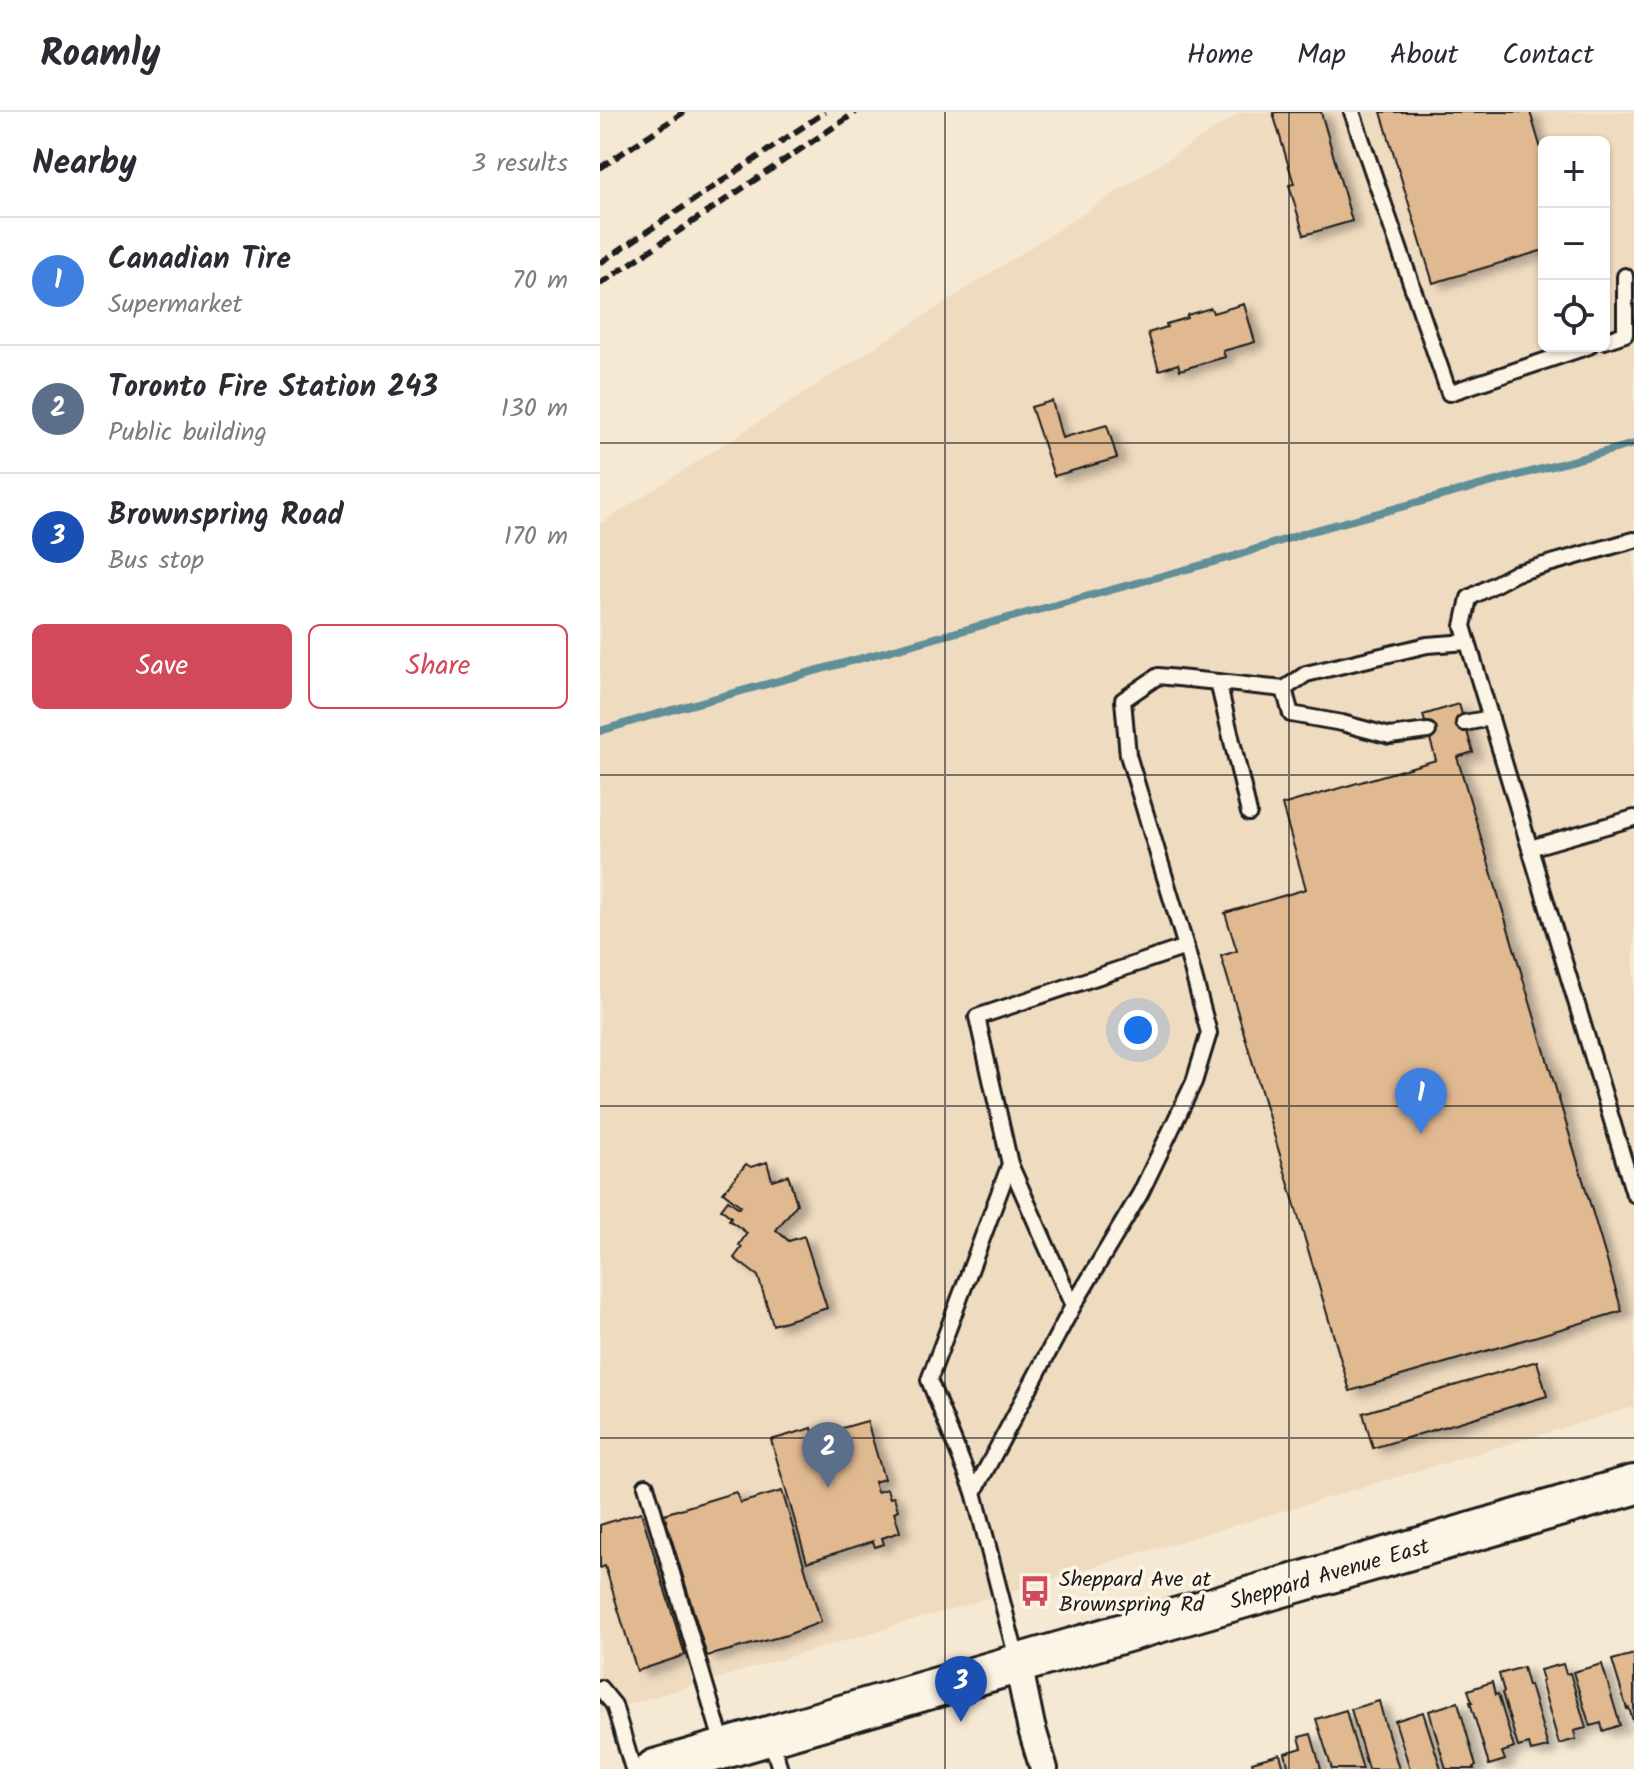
<!DOCTYPE html>
<meta charset="utf-8">
<style>
body{margin:0;font-family:Kalam,sans-serif;background:#f7f7f7;color:#2b2b33}
.controls{position:absolute;right:24px;top:24px;display:grid;overflow:hidden;border-radius:12px;box-shadow:0 2px 6px #0004}
.controls button{width:72px;height:72px;display:grid;place-items:center;padding:0;border:0;border-bottom:2px solid #e1e1e2;background:#fff;color:#2b2b33;font:40px sans-serif}
.you{position:absolute;left:538px;top:918px;width:28px;height:28px;margin:-20px;border:6px solid #fff;border-radius:50%;background:#1a73e8;box-shadow:0 0 0 12px #1a73e833}
.badge{display:grid;place-items:center;width:52px;height:52px;border-radius:50%;background:#d1495b;color:#fff;font-size:26px;font-weight:700}
.pin{position:absolute;translate:-50% -66px;filter:drop-shadow(0 2px 4px #0008)}
.pin::after{content:'';position:absolute;top:42px;width:28px;height:24px;background:inherit;clip-path:polygon(0 0,100% 0,50% 100%)}
.list{margin:0;padding:0;list-style:none}
h2{display:flex;justify-content:space-between;align-items:center;height:104px;margin:0;padding:0 32px;font-size:34px}
h2 small{font-size:26px;font-weight:400;color:#7c7c81}
.list li{display:grid;grid-template-columns:52px 1fr auto;gap:24px;align-items:center;box-sizing:border-box;height:128px;padding:0 32px;border-top:2px solid #e1e1e2}
.list b{display:block;font-size:30px;white-space:nowrap}
.list p{margin:0;font-size:26px;white-space:nowrap;color:#7c7c81}
.list em{font-size:26px;font-style:normal;color:#7c7c81}
.actions{display:flex;gap:16px;padding:24px 32px}
.actions a{flex:1;padding:18px 0;border:2px solid #d1495b;border-radius:12px;text-align:center;font-size:28px;color:#d1495b}
.actions .main{background:#d1495b;color:#fff}
.icon{flex:none;width:44px;height:44px;fill:none;stroke:currentColor;stroke-width:2;stroke-linecap:round;stroke-linejoin:round}
.map{position:relative;flex:none;width:1034px;height:1657px;overflow:hidden}
header{display:flex;align-items:center;gap:48px;box-sizing:border-box;height:112px;padding:0 40px;background:#fff;border-bottom:2px solid #e1e1e2}
header strong{font-size:38px}
nav{display:flex;gap:44px;margin-inline-start:auto;font-size:28px}
main{display:flex}
aside{flex:1;background:#fff}
.map>svg:first-child{display:block}
.built{fill:#efdbc0;fill-rule:evenodd}
.lines{fill:none;stroke-linecap:round;stroke-linejoin:round}
.stream{stroke:#608f98;stroke-width:8}
.building{fill:#e0b991;stroke:#1c1c1c;stroke-width:2;filter:url(#shadow)}
.service-casing{stroke:#1c1c1c;stroke-width:20}
.minor-casing{stroke:#1c1c1c;stroke-width:32}
.secondary-casing{stroke:#1c1c1c;stroke-width:44}
.service{stroke:#fcf5e5;stroke-width:14}
.minor{stroke:#fcf5e5;stroke-width:26}
.secondary{stroke:#fcf5e5;stroke-width:38}
.rail{stroke:#1c1c1c;stroke-width:6;stroke-dasharray:12 6;stroke-linecap:butt}
.grid{fill:none;stroke:#1c1c1c;stroke-width:2;stroke-opacity:0.55}
.labels{text-anchor:middle;stroke-width:7;stroke-linejoin:round;paint-order:stroke}
.street-label{font-size:22px;fill:#1c1c1c;stroke:#fcf5e5}
.poi-label{font-size:22px;fill:#1c1c1c;stroke:#fcf5e5;text-anchor:start}
</style>
<header>
<strong>Roamly</strong>
<nav><a>Home</a><a>Map</a><a>About</a><a>Contact</a></nav>
</header>
<main>
<aside>
<h2>Nearby<small>3 results</small></h2>
<ul class="list">
<li><span class="badge" style="background:#3f7fe0">1</span><div><b>Canadian Tire</b><p>Supermarket</p></div><em>70 m</em></li>
<li><span class="badge" style="background:#5c6f8a">2</span><div><b>Toronto Fire Station 243</b><p>Public building</p></div><em>130 m</em></li>
<li><span class="badge" style="background:#1a4fb4">3</span><div><b>Brownspring Road</b><p>Bus stop</p></div><em>170 m</em></li>
</ul>
<div class="actions"><a class="main">Save</a><a>Share</a></div>
</aside>
<div class="map">
<svg width="1034" height="1657" viewBox="0 0 1034 1657">
<defs>
<filter id="shadow"><feDropShadow dx="9" dy="5" stdDeviation="4" flood-color="#0004"/></filter>
</defs>
<rect width="100%" height="100%" fill="#f6e9d4"/>
<filter id="ink" filterUnits="userSpaceOnUse"><feTurbulence type="fractalNoise" baseFrequency=".0125" numOctaves="2"/><feDisplacementMap in="SourceGraphic" scale="16" xChannelSelector="R" yChannelSelector="G"/><feConvolveMatrix kernelMatrix="1 2 1 2 8 2 1 2 1" color-interpolation-filters="sRGB"/></filter>
<g filter="url(#ink)">
<path class="built" d="M641,0H1034V1295L0,1601V412ZM944,30H1004V234H944Z"/>
<g class="lines">
<polyline class="stream" points="0,619 50,604 635,444 708,420 1034,332"/>
</g>
<g class="building">
<polygon points="677,0 721,0 752,109 704,123 689,73 694,72 673,1"/>
<polygon points="781,0 930,0 944,47 944,138 833,171"/>
<polygon points="644,192 655,230 623,239 625,245 580,258 578,252 559,258 548,221 567,215 566,212 587,206 587,203 611,196 613,201"/>
<polygon points="452,289 462,326 507,313 517,346 454,364 431,295"/>
<polygon points="859,592 873,640 857,645 1022,1199 750,1279 621,844 637,839 625,801 706,777 682,693 836,648 823,603"/>
<polygon points="167,1050 172,1068 188,1063 197,1092 176,1118 189,1129 204,1124 227,1196 173,1213 158,1164 134,1146 142,1135 139,1133 147,1121 129,1108 131,1105 121,1097 128,1088 139,1096 141,1094 123,1080 146,1052 151,1055"/>
<polygon points="937,1249 947,1284 773,1336 763,1301"/>
<polygon points="267,1309 284,1367 274,1370 277,1380 287,1377 290,1386 294,1385 298,1398 294,1400 300,1420 282,1426 284,1432 275,1435 273,1429 207,1450 171,1328 212,1316 214,1324"/>
<polygon points="182,1379 221,1510 187,1523 107,1544 64,1402 136,1380 140,1391"/>
<polygon points="41,1400 85,1543 37,1559 5,1454 0,1456 0,1413"/>
<polygon points="1034,1542 1034,1609 1033,1609 1029,1596 1027,1597 1012,1548"/>
<polygon points="963,1552 966,1562 970,1561 986,1616 974,1619 976,1627 959,1632 941,1569 943,1568 940,1558"/>
<polygon points="1002,1552 1020,1613 1003,1619 1001,1611 990,1614 973,1560"/>
<polygon points="923,1555 928,1574 930,1573 948,1635 931,1639 929,1632 918,1635 902,1581 904,1580 899,1562"/>
<polygon points="892,1570 895,1583 898,1582 914,1636 902,1640 905,1648 889,1653 870,1590 872,1590 868,1578"/>
<polygon points="779,1589 784,1608 799,1657 768,1657 751,1597"/>
<polygon points="858,1590 876,1654 873,1655 874,1657 846,1657 829,1599"/>
<polygon points="746,1598 751,1618 763,1657 732,1657 716,1607"/>
<polygon points="823,1600 841,1657 810,1657 795,1609"/>
<polygon points="711,1622 721,1657 689,1657 685,1641 702,1636 699,1625"/>
<polygon points="680,1642 684,1657 654,1657 652,1650"/>
</g>
<g class="lines">
<defs>
<g id="service">
<polyline points="752,0 849,281 989,234"/>
<polyline points="1004,229 1025,222 1025,164"/>
<polyline points="1034,428 916,461 869,486 863,514 1034,1082"/>
<polyline points="618,570 684,577"/>
<polyline points="864,611 891,606"/>
<polyline points="828,619 790,624 742,611 691,602 684,577 706,562 827,533 868,530"/>
<polyline points="930,736 1034,706"/>
<polyline points="473,1194 540,1082 594,970 609,921 586,835 528,643 523,588 558,564 618,570 649,701"/>
<polyline points="46,1374 124,1636"/>
<polyline points="374,1380 329,1268 410,1052"/>
<polyline points="418,1551 374,1380 473,1194 410,1052 377,905 586,835"/>
<polyline points="0,1576 14,1593 33,1657"/>
<polyline points="170,1624 180,1657"/>
</g>
<polyline id="minor" points="418,1551 431,1614 444,1657"/>
<polyline id="secondary" points="55,1657 1034,1373"/>
</defs>
<use href="#service" class="service-casing"/>
<use href="#minor" class="minor-casing"/>
<use href="#secondary" class="secondary-casing"/>
<use href="#service" class="service"/>
<use href="#minor" class="minor"/>
<use href="#secondary" class="secondary"/>
<g class="rail">
<polyline points="0,56 84,0"/>
<polyline points="0,151 225,0"/>
<polyline points="0,172 256,0"/>
</g>
</g>
</g>
<path class="grid" d="M345,0V1657M689,0V1657M0,331H1034M0,663H1034M0,994H1034M0,1326H1034"/>
<defs>
<symbol id="bus-bare" viewBox="-9 -9 18 18"><path d="M-5-6H5V4H4V6H2V4H-2V6H-4V4H-5ZM-3.5-4V0h7V-4ZM-3.5 1.2v1.5H-2V1.2ZM2 1.2v1.5H3.5V1.2Z" fill="#d1495b" stroke="#fcf5e5" stroke-width="2.5" paint-order="stroke"/></symbol>
</defs>
<g fill-rule="evenodd">
<use href="#bus-bare" x="413" y="1457" width="44" height="44"/>
</g>
<g class="labels">
<g class="street-label">
<text transform="translate(729 1461) rotate(-16)" y="8">Sheppard Avenue East</text>
</g>
<g class="poi-label">
<text x="459" y="1474">Sheppard Ave at<tspan x="459" dy="25">Brownspring Rd</tspan></text>
</g>
</g>
</svg>
<div class="controls">
<button>+</button>
<button>−</button>
<button><svg class="icon" aria-label="locate" viewBox="0 0 24 24"><circle cx="12" cy="12" r="6"/><path d="M12 2v4M12 18v4M2 12h4M18 12h4"/></svg></button>
</div>
<div class="you"></div>
<div class="pin badge" style="left:821px;top:1022px;background:#3f7fe0">1</div>
<div class="pin badge" style="left:228px;top:1376px;background:#5c6f8a">2</div>
<div class="pin badge" style="left:361px;top:1610px;background:#1a4fb4">3</div>
</div>
</main>
